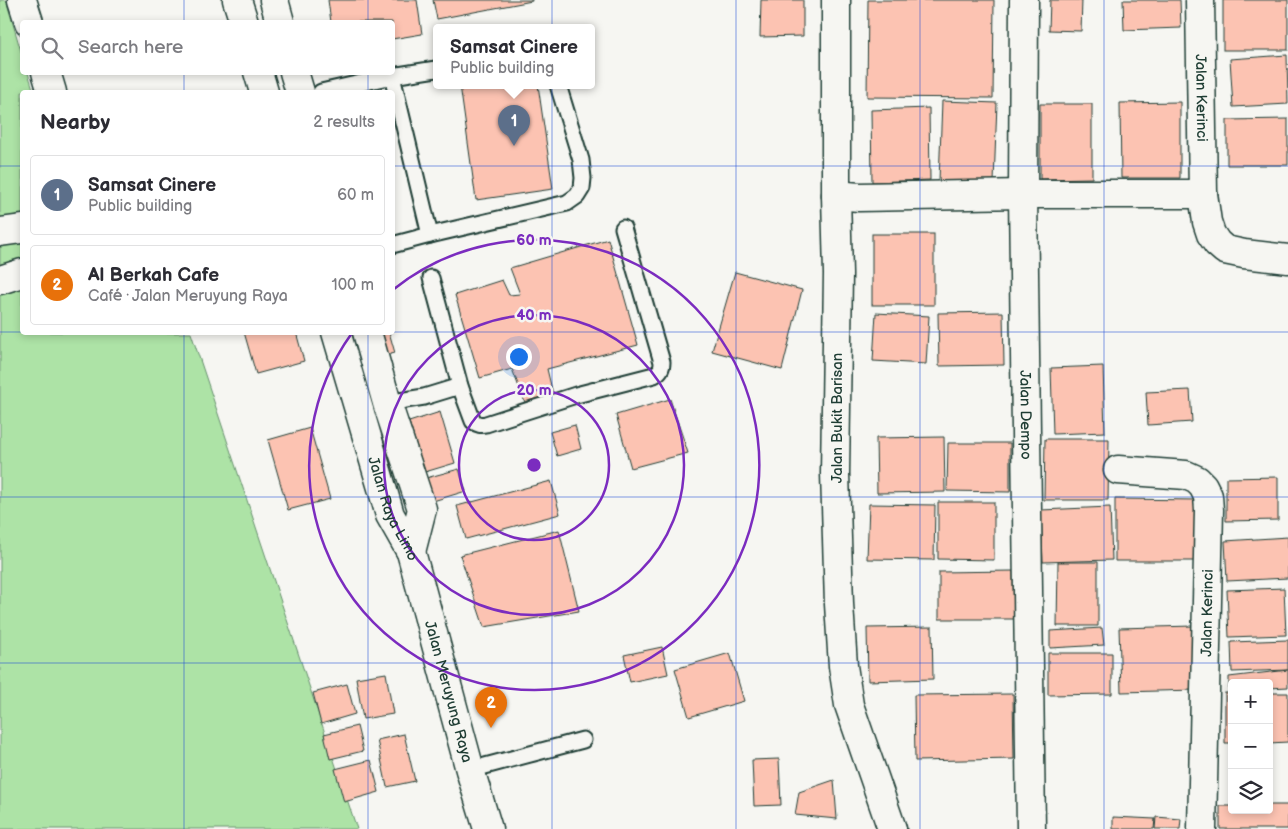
<!DOCTYPE html>
<meta charset="utf-8">
<style>
body{margin:0;font-family:"Balsamiq Sans",sans-serif;background:#f7f7f7;color:#2b2b33}
.controls{position:absolute;right:15px;bottom:15px;display:grid;overflow:hidden;border-radius:5px;box-shadow:0 2px 8px #0003}
.controls button{width:45px;height:45px;display:grid;place-items:center;padding:0;border:0;border-bottom:1px solid #e1e1e2;background:#fff;color:#2b2b33;font:25px sans-serif}
.you{position:absolute;left:518px;top:356px;width:18px;height:18px;margin:-12px;border:4px solid #fff;border-radius:50%;background:#1a73e8;box-shadow:0 0 0 8px #1a73e833}
.badge{display:grid;place-items:center;width:32px;height:32px;border-radius:50%;background:#111827;color:#fff;font-size:16px;font-weight:700}
.pin{position:absolute;translate:-50% -41px;filter:drop-shadow(0 1px 2px #0008)}
.pin::after{content:'';position:absolute;top:26px;width:18px;height:15px;background:inherit;clip-path:polygon(0 0,100% 0,50% 100%)}
.popup{position:absolute;left:433px;top:24px;width:162px;height:65px;box-sizing:border-box;display:grid;place-content:center;border-radius:5px;background:#fff;filter:drop-shadow(0 1px 4px #0005);font-size:16px;white-space:nowrap;color:#7c7c81}
.popup b{font-size:19px;color:#2b2b33}
.popup::after{content:'';position:absolute;left:50%;top:100%;margin-left:-10px;border:10px solid transparent;border-top-color:#fff}
.list{margin:0;padding:0;list-style:none}
h2{display:flex;justify-content:space-between;align-items:center;height:65px;margin:0;padding:0 20px;font-size:21px}
h2 small{font-size:16px;font-weight:400;color:#7c7c81}
.list li{display:grid;grid-template-columns:32px 1fr auto;gap:15px;align-items:center;box-sizing:border-box;height:80px;margin:0 10px 10px;padding:0 10px;border:1px solid #e1e1e2;border-radius:5px}
.list b{display:block;font-size:19px;white-space:nowrap}
.list p{margin:0;font-size:16px;white-space:nowrap;color:#7c7c81}
.list em{font-size:16px;font-style:normal;color:#7c7c81}
.icon{flex:none;width:28px;height:28px;fill:none;stroke:currentColor;stroke-width:2;stroke-linecap:round;stroke-linejoin:round}
.map{position:relative;flex:none;width:1288px;height:829px;overflow:hidden}
.search{position:absolute;background:#fff;box-shadow:0 2px 8px #0003;left:20px;top:20px;width:375px;height:55px;display:flex;align-items:center;gap:12px;box-sizing:border-box;padding:0 18px;border-radius:5px;color:#7c7c81;font-size:19px}
.panel{position:absolute;background:#fff;box-shadow:0 2px 8px #0003;left:20px;top:90px;width:375px;height:245px;border-radius:5px}
.map>svg:first-child{display:block}
.green{fill:#ade3a6;stroke:#66906d}
.building{fill:#fcc3b2;stroke:#1f3d34}
.lines{fill:none;stroke-linecap:round;stroke-linejoin:round}
.service-casing{stroke:#1f3d34;stroke-width:19}
.minor-casing{stroke:#1f3d34;stroke-width:31}
.tertiary-casing{stroke:#1f3d34;stroke-width:31}
.secondary-casing{stroke:#1f3d34;stroke-width:31}
.service{stroke:#f6f6f2;stroke-width:15}
.minor{stroke:#f6f6f2;stroke-width:28}
.tertiary{stroke:#f6f6f2;stroke-width:28}
.secondary{stroke:#f6f6f2;stroke-width:28}
.grid{fill:none;stroke:#1d4ed8;stroke-width:1;stroke-opacity:0.55}
.ring{fill:none;stroke:#7b2cbf;stroke-width:2.5}
.labels{text-anchor:middle;stroke-width:5;stroke-linejoin:round;paint-order:stroke}
.street-label{font-size:15px;fill:#1f3d34;stroke:#f6f6f2}
.centre{fill:#7b2cbf;stroke:#f6f6f2;stroke-width:2.5}
.ring-label{font-size:15px;text-anchor:middle;font-weight:bold;fill:#7b2cbf;stroke:#f6f6f2;stroke-width:5;stroke-linejoin:round;paint-order:stroke}
</style>
<div class="map">
<svg width="1288" height="829" viewBox="0 0 1288 829">
<rect width="100%" height="100%" fill="#f6f6f2"/>
<filter id="ink" filterUnits="userSpaceOnUse"><feTurbulence type="fractalNoise" baseFrequency=".02" numOctaves="2"/><feDisplacementMap in="SourceGraphic" scale="10" xChannelSelector="R" yChannelSelector="G"/><feConvolveMatrix kernelMatrix="1 2 1 2 8 2 1 2 1" color-interpolation-filters="sRGB"/></filter>
<g filter="url(#ink)">
<polygon class="green" points="0,0 6,0 22,55 22,72 28,73 34,92 22,92 22,332 191,333 357,829 0,829"/>
<g class="building">
<polygon points="328,0 417,0 422,34 392,39 392,22 331,22"/>
<polygon points="433,0 532,0 532,1 437,19"/>
<polygon points="761,0 803,0 803,36 760,37"/>
<polygon points="868,0 994,0 993,98 867,97"/>
<polygon points="1050,0 1082,0 1081,31 1049,30"/>
<polygon points="1123,0 1180,0 1181,28 1124,30"/>
<rect x="1223" y="0" width="65" height="50"/>
<polygon points="1287,55 1288,104 1233,107 1230,59"/>
<polygon points="460,85 538,85 553,189 476,200"/>
<polygon points="942,101 997,103 994,182 939,181"/>
<polygon points="1180,102 1180,178 1121,178 1120,103"/>
<polygon points="1040,104 1092,104 1092,178 1040,179"/>
<polygon points="929,108 930,180 872,182 871,110"/>
<polygon points="1288,119 1288,165 1227,165 1227,120"/>
<rect x="872" y="234" width="62" height="71"/>
<polygon points="608,239 638,345 547,369 554,398 526,405 512,369 480,378 455,295 502,280 509,295 520,294 510,268"/>
<polygon points="735,272 802,290 782,370 712,351"/>
<polygon points="1003,312 1004,365 939,366 938,313"/>
<polygon points="876,313 929,316 926,364 873,361"/>
<polygon points="244,332 296,332 304,361 256,374"/>
<polygon points="368,332 389,332 395,353 375,358"/>
<polygon points="1103,366 1105,432 1053,434 1051,368"/>
<polygon points="1190,390 1192,422 1148,425 1146,392"/>
<polygon points="670,399 688,453 631,468 616,415"/>
<polygon points="440,412 455,463 425,472 409,422"/>
<polygon points="575,425 581,449 557,456 550,432"/>
<polygon points="310,428 330,499 288,510 268,440"/>
<polygon points="944,437 945,492 877,493 876,438"/>
<polygon points="1045,439 1109,439 1108,500 1044,500"/>
<polygon points="948,443 1010,443 1010,492 947,491"/>
<polygon points="459,469 466,491 433,501 426,478"/>
<polygon points="1278,477 1278,520 1226,521 1226,478"/>
<polygon points="551,481 560,514 466,539 457,506"/>
<polygon points="1115,499 1200,500 1200,561 1115,561"/>
<polygon points="938,502 994,502 994,560 938,559"/>
<polygon points="869,504 935,505 934,560 867,559"/>
<polygon points="1110,507 1112,560 1043,562 1041,510"/>
<polygon points="559,530 579,611 484,627 460,555"/>
<polygon points="1288,537 1288,578 1227,581 1225,541"/>
<polygon points="1058,562 1098,562 1098,626 1057,626"/>
<polygon points="1013,571 1014,619 939,619 939,572"/>
<polygon points="1284,588 1286,635 1229,637 1227,590"/>
<polygon points="1193,626 1195,690 1121,692 1119,628"/>
<polygon points="932,627 933,679 868,681 867,628"/>
<polygon points="1102,628 1104,645 1050,648 1050,631"/>
<polygon points="1288,640 1288,670 1232,672 1231,642"/>
<polygon points="662,647 668,674 630,682 624,655"/>
<polygon points="730,653 744,701 689,717 675,669"/>
<polygon points="1048,653 1112,653 1112,694 1048,695"/>
<polygon points="1288,670 1288,687 1269,688 1269,683 1232,683 1232,689 1229,689 1229,677"/>
<polygon points="386,673 393,714 363,719 356,678"/>
<polygon points="347,684 355,714 321,724 313,693"/>
<rect x="1225" y="693" width="7" height="50"/>
<polygon points="1269,693 1288,693 1288,742 1269,743"/>
<polygon points="1013,694 1014,759 915,761 914,695"/>
<polygon points="357,726 363,751 330,759 324,734"/>
<polygon points="404,734 415,781 387,787 377,740"/>
<polygon points="779,759 781,805 754,806 752,760"/>
<polygon points="371,760 379,792 344,802 335,769"/>
<polygon points="834,780 837,819 795,815 799,792"/>
<polygon points="1269,805 1288,805 1288,829 1220,829 1220,806 1232,806 1232,810 1269,810"/>
<polygon points="1113,817 1155,819 1154,829 1113,829"/>
<polygon points="1156,817 1181,819 1180,829 1155,829"/>
</g>
<g class="lines">
<defs>
<g id="service">
<polyline points="392,76 430,235"/>
<polyline points="321,92 392,76 436,69"/>
<polyline points="392,245 430,235 567,203 577,196 582,188 583,178 581,160 558,85"/>
<path d="M431,278L460,386L473,421C478,425 481,425 486,424L576,395L654,375C660,372 662,369 662,362L623,228"/>
<polyline points="387,403 424,397 460,386"/>
<polyline points="470,770 583,740"/>
</g>
<g id="minor">
<polyline points="22,0 29,22"/>
<path id="s1" d="M1024,0L1023,194L1031,829"/>
<path id="s2" d="M1200,0L1203,194"/>
<polyline points="46,72 52,92"/>
<polyline points="836,195 859,197 1023,194 1203,194 1207,222 1211,234 1217,243 1225,250 1244,254 1288,259"/>
<polyline points="0,232 22,229"/>
<polyline points="0,280 22,273"/>
<polyline points="1118,470 1186,475 1197,480 1203,486 1208,496 1209,510 1202,829"/>
</g>
<polyline id="tertiary" points="836,0 836,195 838,274 835,473 839,604 843,666 849,705 892,829"/>
<g id="secondary">
<polyline points="237,0 244,22"/>
<polyline points="274,0 280,22"/>
<polyline points="258,72 264,92"/>
<polyline points="294,72 300,92"/>
<path id="s3" d="M336,332L390,515L411,552L470,770L488,829"/>
<polyline points="367,332 387,403 422,509 411,552"/>
</g>
</defs>
<use href="#service" class="service-casing"/>
<use href="#minor" class="minor-casing"/>
<use href="#tertiary" class="tertiary-casing"/>
<use href="#secondary" class="secondary-casing"/>
<use href="#service" class="service"/>
<use href="#minor" class="minor"/>
<use href="#tertiary" class="tertiary"/>
<use href="#secondary" class="secondary"/>
</g>
</g>
<path class="grid" d="M184,0V22M368,0V22M552,0V829M736,0V829M920,0V829M1104,0V829M184,72V92M368,72V92M0,166H22M392,166H1288M0,332H22M184,332V829M368,332V829M392,332H1288M0,497H1288M0,663H1288"/>
<g class="ring">
<circle cx="534" cy="465" r="75"/>
<circle cx="534" cy="465" r="150"/>
<path d="M394 289A225 225 0 1 1 352 333"/>
</g>
<g class="labels">
<g class="street-label">
<text dy="5" stroke="none"><textPath href="#s2" startOffset="98">Jalan Kerinci</textPath></text>
<text dy="5" stroke="none"><textPath href="#s1" startOffset="415">Jalan Dempo</textPath></text>
<text transform="translate(837 418) rotate(-90)" y="5">Jalan Bukit Barisan</text>
<text dy="5" stroke="none"><textPath href="#s3" startOffset="186">Jalan Raya Limo</textPath></text>
<text transform="translate(1207 613) rotate(-89)" y="5">Jalan Kerinci</text>
<text dy="5" stroke="none"><textPath href="#s3" startOffset="378">Jalan Meruyung Raya</textPath></text>
</g>
</g>
<circle cx="534" cy="465" r="8" class="centre"/>
<g class="ring-label">
<text x="534" y="245">60 m</text>
<text x="534" y="320">40 m</text>
<text x="534" y="395">20 m</text>
</g>
</svg>
<div class="controls">
<button>+</button>
<button>−</button>
<button><svg class="icon" aria-label="layers" viewBox="0 0 24 24"><path d="M12 4l9 5-9 5-9-5zM3 14l9 5 9-5"/></svg></button>
</div>
<div class="you"></div>
<div class="pin badge" style="left:514px;top:146px;background:#5c6f8a">1</div>
<div class="popup"><b>Samsat Cinere</b>Public building</div>
<div class="pin badge" style="left:491px;top:728px;background:#e8710a">2</div>
<div class="search"><svg class="icon" aria-label="search" viewBox="0 0 24 24"><circle cx="10" cy="10" r="6"/><path d="M15 15l6 6"/></svg>Search here</div>
<section class="panel">
<h2>Nearby<small>2 results</small></h2>
<ul class="list">
<li><span class="badge" style="background:#5c6f8a">1</span><div><b>Samsat Cinere</b><p>Public building</p></div><em>60 m</em></li>
<li><span class="badge" style="background:#e8710a">2</span><div><b>Al Berkah Cafe</b><p>Café · Jalan Meruyung Raya</p></div><em>100 m</em></li>
</ul>
</section>
</div>
